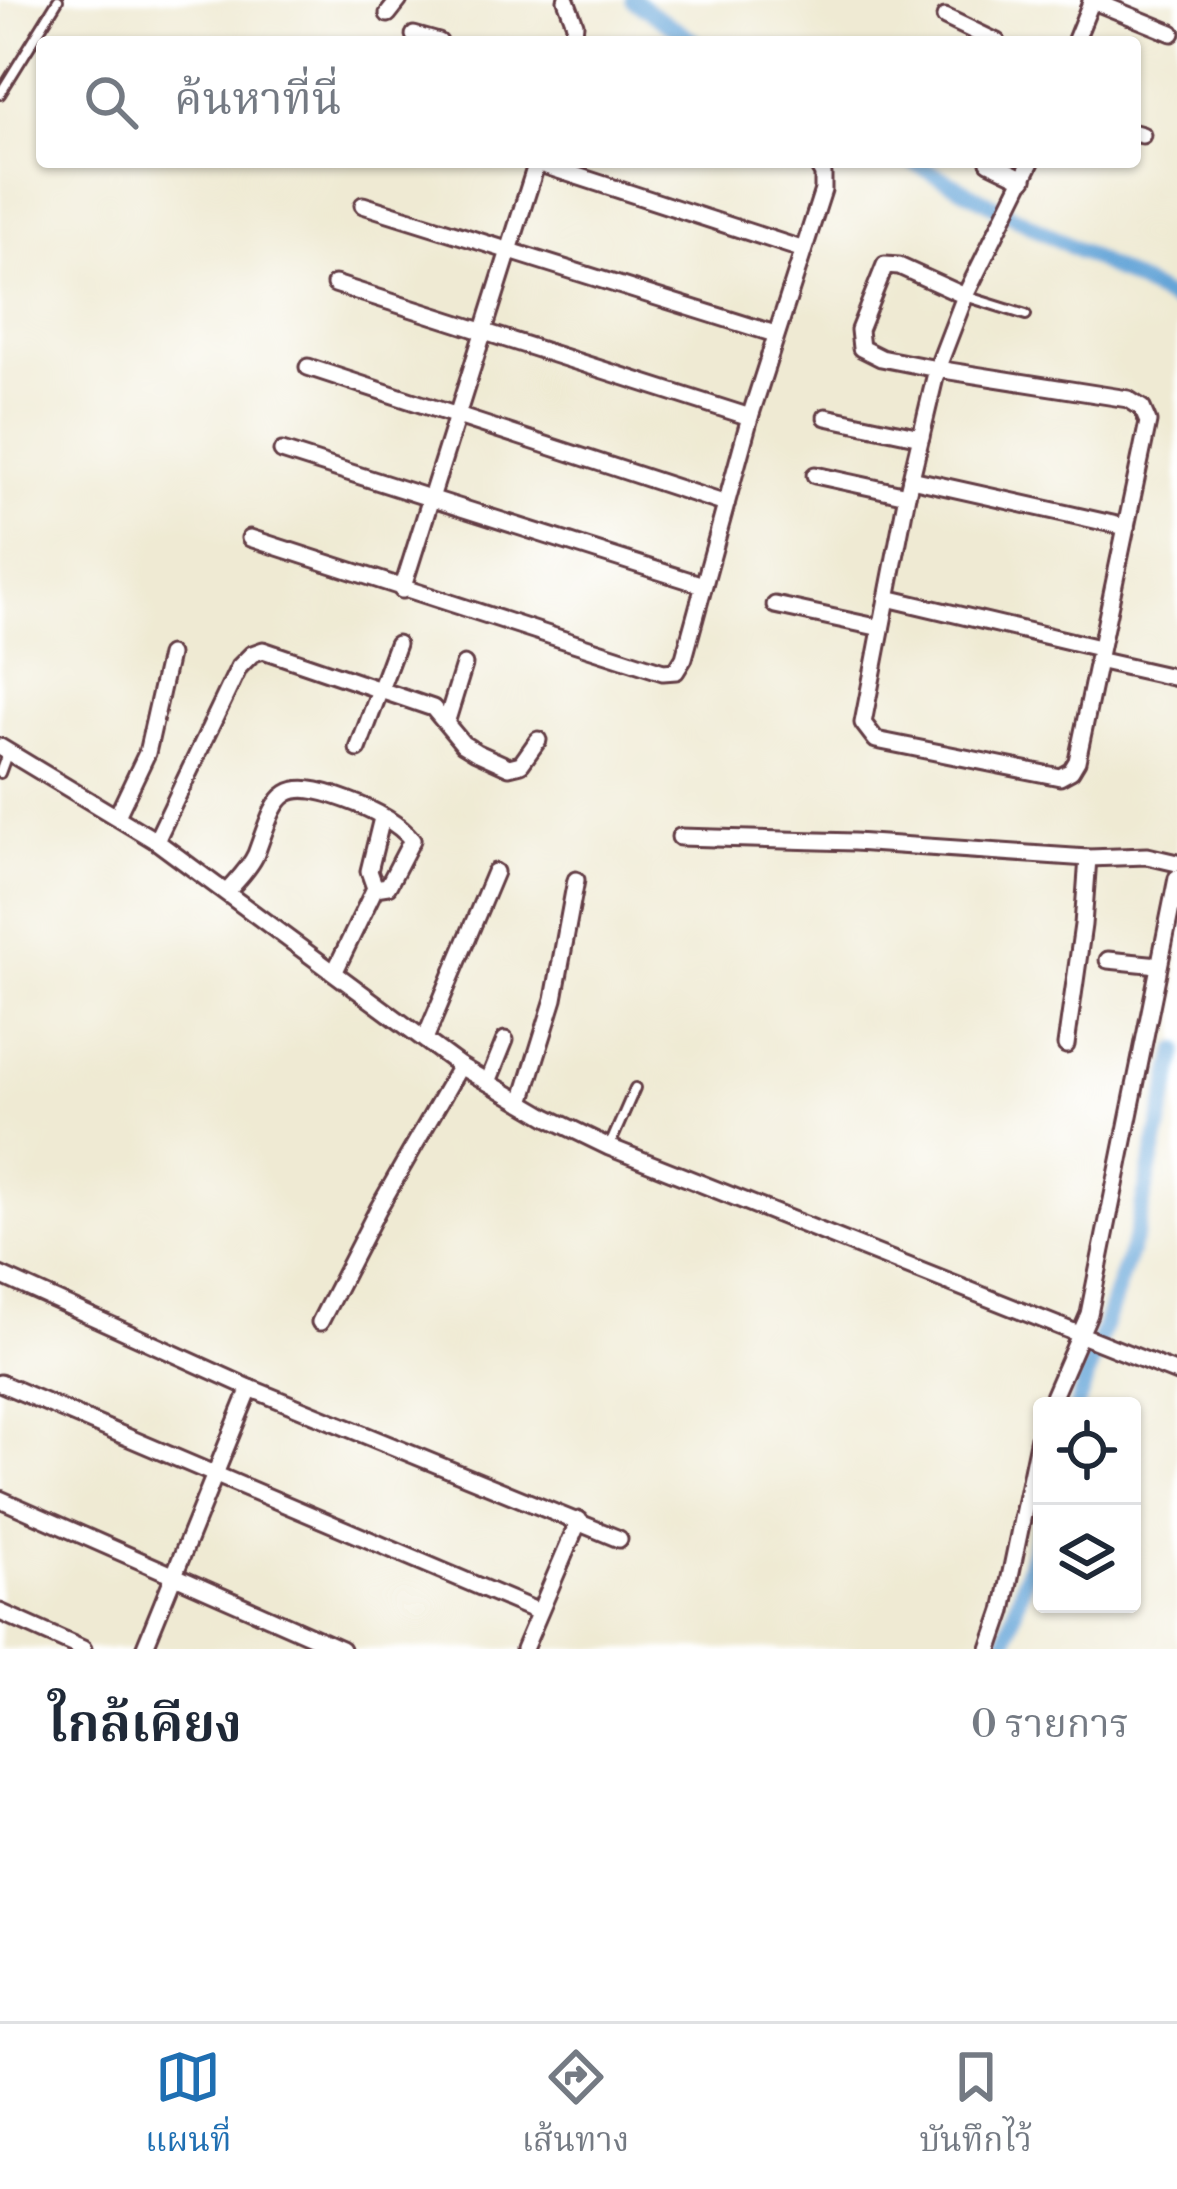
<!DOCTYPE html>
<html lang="th">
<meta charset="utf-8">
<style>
body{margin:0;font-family:"Libre Bodoni","Noto Serif Thai",serif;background:#f2f2f3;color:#1f2937}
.controls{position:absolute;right:36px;bottom:36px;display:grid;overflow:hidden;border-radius:12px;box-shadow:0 3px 9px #0004}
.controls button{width:108px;height:108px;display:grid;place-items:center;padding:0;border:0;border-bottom:3px solid #e0e1e3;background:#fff;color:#1f2937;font:60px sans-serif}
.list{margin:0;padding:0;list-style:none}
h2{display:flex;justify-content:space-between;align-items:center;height:156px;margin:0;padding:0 48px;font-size:51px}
h2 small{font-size:39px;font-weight:400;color:#747a83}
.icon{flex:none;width:66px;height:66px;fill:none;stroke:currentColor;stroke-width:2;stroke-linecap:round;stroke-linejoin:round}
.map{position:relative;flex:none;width:1177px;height:1649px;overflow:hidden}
.search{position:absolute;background:#fff;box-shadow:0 3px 9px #0004;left:36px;right:36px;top:36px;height:132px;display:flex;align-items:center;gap:30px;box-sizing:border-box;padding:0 42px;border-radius:12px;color:#747a83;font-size:45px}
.sheet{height:372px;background:#fff}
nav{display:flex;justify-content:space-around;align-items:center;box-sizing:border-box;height:168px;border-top:3px solid #e0e1e3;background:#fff;font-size:33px;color:#747a83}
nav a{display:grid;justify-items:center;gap:6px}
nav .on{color:#1f6fb2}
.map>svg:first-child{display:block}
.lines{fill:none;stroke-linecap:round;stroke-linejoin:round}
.canal{stroke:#65a5d8;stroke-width:16}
.lane-casing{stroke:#633d44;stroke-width:14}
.street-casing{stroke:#633d44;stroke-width:21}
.lane{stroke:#fff;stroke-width:8}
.street{stroke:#fff;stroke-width:15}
</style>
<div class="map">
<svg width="1177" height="1649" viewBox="0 0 1177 1649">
<rect width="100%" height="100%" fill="#fff"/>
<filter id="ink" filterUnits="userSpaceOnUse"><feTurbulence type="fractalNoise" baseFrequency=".00833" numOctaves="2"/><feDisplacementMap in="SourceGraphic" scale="24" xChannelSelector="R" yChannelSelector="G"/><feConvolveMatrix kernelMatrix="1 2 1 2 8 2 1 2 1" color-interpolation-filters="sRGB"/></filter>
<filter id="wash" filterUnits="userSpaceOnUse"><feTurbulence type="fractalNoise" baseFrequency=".004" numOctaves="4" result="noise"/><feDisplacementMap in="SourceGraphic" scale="48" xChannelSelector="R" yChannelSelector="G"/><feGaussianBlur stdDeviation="2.7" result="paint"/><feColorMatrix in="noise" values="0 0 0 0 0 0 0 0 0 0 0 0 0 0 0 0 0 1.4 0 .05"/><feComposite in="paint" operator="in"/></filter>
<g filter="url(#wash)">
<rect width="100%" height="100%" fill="#efead3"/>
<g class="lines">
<g class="canal">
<polyline points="633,0 695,42"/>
<polyline points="912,162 1177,303"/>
<polyline points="1077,1406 1136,1234 1177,1050"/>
<polyline points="1003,1649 1042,1521"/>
</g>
</g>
</g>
<g filter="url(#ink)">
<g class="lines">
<defs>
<g id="lane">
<polyline points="0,94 58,0"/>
<polyline points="965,296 1026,315"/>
<polyline points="0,773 7,754"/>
<polyline points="610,1145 635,1088"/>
</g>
<g id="street">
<polyline points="566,0 575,24 573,42"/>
<polyline points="1091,0 1172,33"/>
<polyline points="388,14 399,0"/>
<polyline points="945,17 997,42"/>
<polyline points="414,35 439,42"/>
<polyline points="1075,42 1092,0"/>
<polyline points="1135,133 1142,135"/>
<polyline points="534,162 801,249"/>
<polyline points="989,162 1024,179"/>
<polyline points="363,205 775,334"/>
<polyline points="335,284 750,417"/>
<polyline points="965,296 899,266 885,265 859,330 861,348 881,358 937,369 1128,399 1142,408 1148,422 1077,761 1071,771 1060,777 876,740 863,723 907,495 937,369 965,296 1031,162"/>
<polyline points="308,367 726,504"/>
<polyline points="826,417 921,437"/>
<polyline points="282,451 703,585"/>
<polyline points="815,475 907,495"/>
<polyline points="911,479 1126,527"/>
<polyline points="250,538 663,672 676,671 684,658 750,417 823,190 823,174 816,162"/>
<polyline points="402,590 537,162"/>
<polyline points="887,598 1099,648"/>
<polyline points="775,605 881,628"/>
<polyline points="1097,660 1177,678"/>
<polyline points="447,720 464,665"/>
<polyline points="0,747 156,841 460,1066 547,1117 609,1147 1177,1373"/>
<polyline points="358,749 397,644"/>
<polyline points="117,816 147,753 169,655"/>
<polyline points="680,837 854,842 1088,858 1147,856 1177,863"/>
<polyline points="156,841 239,667 252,654 263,650 433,708 463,744 476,752 509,767 521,764 538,740"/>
<polyline points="375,888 369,871 382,818"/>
<path d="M227,892C237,880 250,868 256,854C277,797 278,774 347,800C369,808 398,822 412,840L388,886L375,888L335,971"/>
<polyline points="1108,960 1159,965"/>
<polyline points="425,1039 495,872"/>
<polyline points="1066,1045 1083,925 1088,858"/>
<polyline points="488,1082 505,1040"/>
<polyline points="522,1102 554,999 576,880"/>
<polyline points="0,1275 250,1388 619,1539"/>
<polyline points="320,1322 378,1209 460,1066"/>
<polyline points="0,1383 539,1612"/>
<polyline points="1049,1406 1089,1314 1177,878"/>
<polyline points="0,1499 341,1649"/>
<polyline points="0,1612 83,1649"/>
<polyline points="144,1649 250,1388"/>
<polyline points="524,1649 579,1520"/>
<polyline points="990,1649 1003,1611 1042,1423"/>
</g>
</defs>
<use href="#lane" class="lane-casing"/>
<use href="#street" class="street-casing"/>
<use href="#lane" class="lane"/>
<use href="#street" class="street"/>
</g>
</g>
</svg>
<div class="controls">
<button><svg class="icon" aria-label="locate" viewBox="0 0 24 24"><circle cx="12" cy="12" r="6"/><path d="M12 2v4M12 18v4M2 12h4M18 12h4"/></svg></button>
<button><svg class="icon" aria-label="layers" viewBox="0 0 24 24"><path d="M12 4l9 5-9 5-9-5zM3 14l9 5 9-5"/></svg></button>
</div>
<div class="search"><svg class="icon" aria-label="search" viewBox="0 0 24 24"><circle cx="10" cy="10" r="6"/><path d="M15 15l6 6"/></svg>ค้นหาที่นี่</div>
</div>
<section class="sheet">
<h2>ใกล้เคียง<small>0 รายการ</small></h2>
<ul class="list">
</ul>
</section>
<nav>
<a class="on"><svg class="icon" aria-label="map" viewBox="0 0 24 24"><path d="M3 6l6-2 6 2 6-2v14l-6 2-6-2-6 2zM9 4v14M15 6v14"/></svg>แผนที่</a>
<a><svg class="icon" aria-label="directions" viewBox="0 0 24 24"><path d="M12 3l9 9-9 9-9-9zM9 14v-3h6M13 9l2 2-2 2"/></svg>เส้นทาง</a>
<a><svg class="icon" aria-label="saved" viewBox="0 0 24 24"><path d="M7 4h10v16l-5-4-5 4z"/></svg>บันทึกไว้</a>
</nav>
